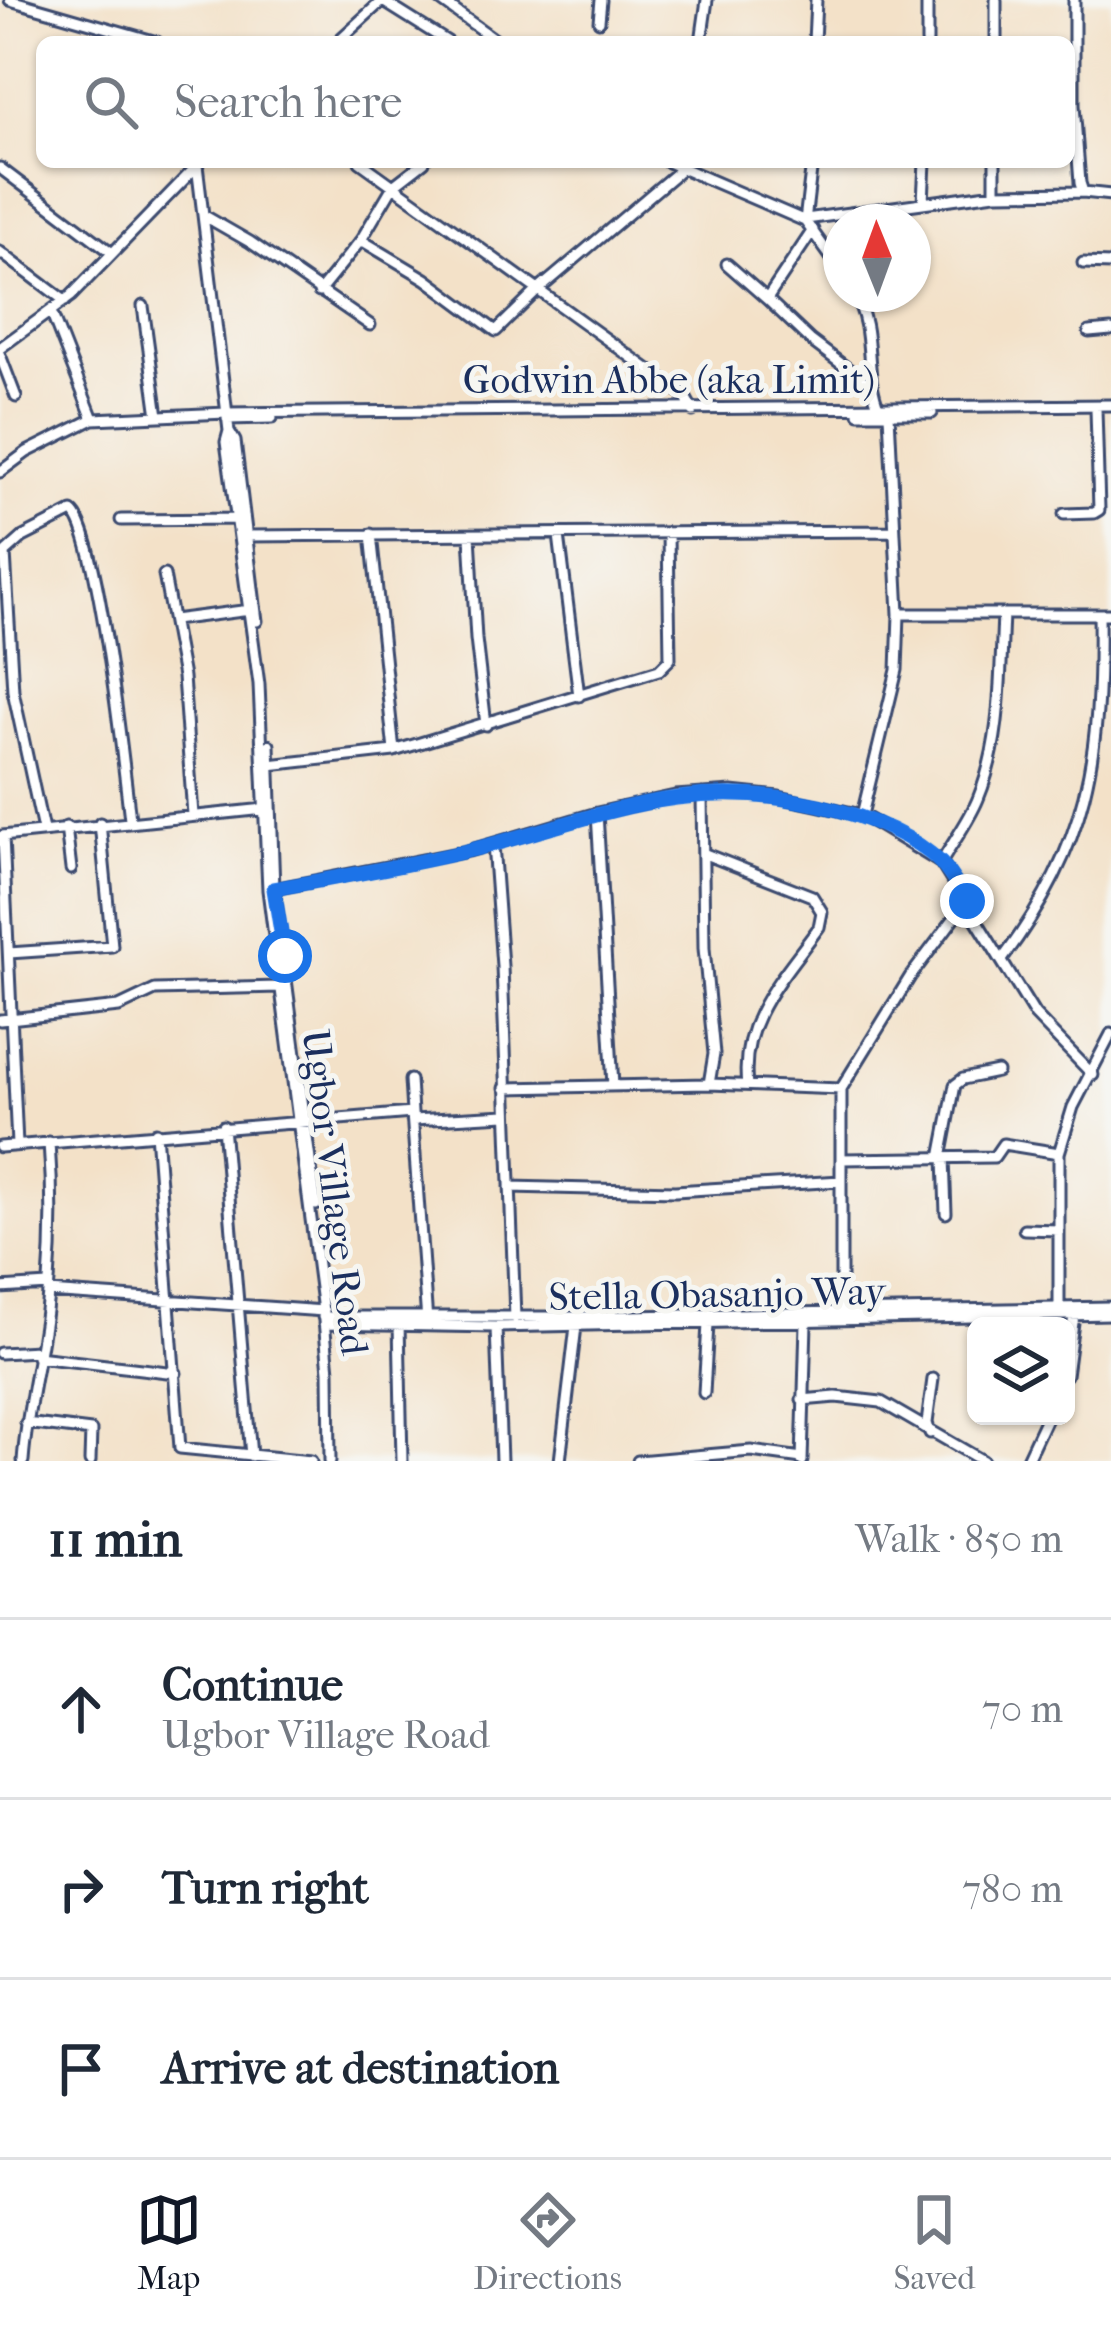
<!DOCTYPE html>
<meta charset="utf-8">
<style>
:root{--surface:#fff;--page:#f2f2f3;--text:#1f2937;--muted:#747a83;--line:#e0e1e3;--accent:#111827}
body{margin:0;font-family:"IM FELL French Canon",serif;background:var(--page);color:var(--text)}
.controls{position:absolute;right:36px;bottom:36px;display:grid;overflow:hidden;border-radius:18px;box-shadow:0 3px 9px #0004}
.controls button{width:108px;height:108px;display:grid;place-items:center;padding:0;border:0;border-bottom:3px solid var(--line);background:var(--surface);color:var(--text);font:60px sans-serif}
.compass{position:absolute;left:823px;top:204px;width:108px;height:108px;border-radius:50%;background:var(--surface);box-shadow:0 3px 9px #0004;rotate:359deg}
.stop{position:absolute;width:36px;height:36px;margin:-27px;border:9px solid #1a73e8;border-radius:50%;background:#fff}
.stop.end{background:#1a73e8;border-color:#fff;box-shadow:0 3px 12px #0008}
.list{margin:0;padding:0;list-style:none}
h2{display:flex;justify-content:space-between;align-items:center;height:156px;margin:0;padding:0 48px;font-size:51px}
h2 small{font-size:39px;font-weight:400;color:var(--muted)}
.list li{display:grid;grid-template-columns:78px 1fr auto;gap:36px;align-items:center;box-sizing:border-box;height:180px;padding:0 48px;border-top:3px solid var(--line)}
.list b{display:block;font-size:45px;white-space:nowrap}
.list p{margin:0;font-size:39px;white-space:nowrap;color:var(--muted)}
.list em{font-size:39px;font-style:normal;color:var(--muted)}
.icon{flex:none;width:66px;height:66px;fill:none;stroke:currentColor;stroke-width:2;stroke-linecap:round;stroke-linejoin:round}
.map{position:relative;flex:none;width:1111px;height:1461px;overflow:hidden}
.search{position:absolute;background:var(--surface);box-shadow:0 3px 9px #0004;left:36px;right:36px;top:36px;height:132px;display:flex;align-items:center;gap:30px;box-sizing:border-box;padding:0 42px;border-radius:18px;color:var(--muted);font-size:45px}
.sheet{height:696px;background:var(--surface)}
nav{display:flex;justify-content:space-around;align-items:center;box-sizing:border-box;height:168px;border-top:3px solid var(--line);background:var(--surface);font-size:33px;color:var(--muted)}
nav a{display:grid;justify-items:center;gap:6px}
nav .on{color:var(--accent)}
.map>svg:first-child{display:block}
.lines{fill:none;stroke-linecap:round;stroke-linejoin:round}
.minor-casing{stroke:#3b4a6e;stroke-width:15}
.minor{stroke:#fff;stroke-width:9}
.route{stroke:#1a73e8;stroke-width:15}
.labels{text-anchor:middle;stroke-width:10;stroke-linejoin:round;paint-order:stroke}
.street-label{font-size:39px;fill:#1b2f5e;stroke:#f6f6f2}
</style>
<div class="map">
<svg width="1111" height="1461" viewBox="0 0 1111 1461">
<rect width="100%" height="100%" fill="#f6f6f2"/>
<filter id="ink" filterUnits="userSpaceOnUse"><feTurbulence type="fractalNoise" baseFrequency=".00833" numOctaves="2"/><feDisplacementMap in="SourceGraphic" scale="24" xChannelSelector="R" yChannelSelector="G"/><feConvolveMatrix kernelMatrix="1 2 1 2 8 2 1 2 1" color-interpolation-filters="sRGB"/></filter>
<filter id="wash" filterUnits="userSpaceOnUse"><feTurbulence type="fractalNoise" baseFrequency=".004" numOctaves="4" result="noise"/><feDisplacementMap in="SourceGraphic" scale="48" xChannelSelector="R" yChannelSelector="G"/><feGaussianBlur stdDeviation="2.7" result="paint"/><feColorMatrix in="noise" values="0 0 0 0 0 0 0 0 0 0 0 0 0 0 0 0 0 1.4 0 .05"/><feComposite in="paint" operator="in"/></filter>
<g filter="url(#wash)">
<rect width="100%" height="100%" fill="#f3e1c8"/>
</g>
<g filter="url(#ink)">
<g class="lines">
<g class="minor-casing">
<path id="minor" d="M10 0 157 42
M381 0 448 42
M440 0 498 42
M1074 0V105L1080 183 1083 192 1111 195
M599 21 601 0
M337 42 383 0
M701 42 707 0
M814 42 816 0
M927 42V0
M996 42V0
M360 162 684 395 693 411
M668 162 805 221
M812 162 805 221 841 271
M197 165 229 431 226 442 259 684 268 890 323 1311 329 1371 330 1461
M0 168 111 252
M995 193V162
M923 201 925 162
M203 215 250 242 370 325
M806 219 995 193 1083 192
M813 230 767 299 810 340 868 384
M361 240 426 279 496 331 537 291 680 170 681 162
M0 252 65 301
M1083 263 1111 264
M727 264 767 299
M319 292 361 240 393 186 424 162
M854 294C876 331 863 371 879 409
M143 306 158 416
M51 312 93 419
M1089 332 1111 330
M0 348 71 296 198 165
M0 355 16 397
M859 413H932
M889 414 899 614H1111
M227 419 272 418
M229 431 235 441 257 621
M0 472 27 452 93 419 226 413 1111 405
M1064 514 1094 513 1099 510 1096 409
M121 520 238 519
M371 534 394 751
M470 535 476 639 486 725
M559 535 579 696
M246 536 894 531
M164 575 183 677 193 815
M173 620 250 610
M269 745 274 889 316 1205
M269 765 394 751 659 670 670 659 668 534
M702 794 704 948 714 1054 709 1084
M597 813 613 1086
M862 815 897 670 899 614
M66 827 71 869
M43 830 13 691 5 553 23 537 72 512C98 527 125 776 130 820
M2 836 265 809
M3 836 17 1145
M493 844 502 966 515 1318
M705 854 812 896 822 912 819 927C784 976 739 1020 747 1085
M941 863C953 842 969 821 978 799 1002 742 1000 675 1003 614
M268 890 468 851 597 813 675 796 732 792 779 797 862 815 941 863 1035 1015 1093 1075
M9 953 112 946 100 823
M1002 960C1089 843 1101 756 1099 614
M0 1020 119 1007 155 990 279 987
M410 1080 412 1113
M505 1088 709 1084 841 1089
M413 1120 506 1115
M223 1126 251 1456
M156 1132 180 1448 311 1461
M0 1147 412 1113 427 1322
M941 1158 955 1085 963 1079 997 1072
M944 1158 946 1213
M841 1159 994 1157 1003 1144 1059 1153
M510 1187 675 1191 841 1181
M1024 1229 1059 1230
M0 1288 48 1285
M48 1292 324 1311
M1059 1311V1153L1073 1107 1111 1034
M841 1314V1089L910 977 967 901
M323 1317H575L1111 1307
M399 1323 402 1461
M324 1324 496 1327 1111 1314
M496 1327 501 1461
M0 1353 38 1351
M37 1357 176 1373
M1066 1375 1074 1315
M704 1393 708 1324
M802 1400 836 1397 881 1402 983 1461
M26 1423 91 1431 90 1461
M930 1433 927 1423 933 1379
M23 1461C27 1404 43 1349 48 1293 53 1242 53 1193 49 1142
M560 1461 576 1326
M638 1461 751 1451 802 1458
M802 1461 806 1323
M1026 1461 1047 1416"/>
</g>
<use href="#minor" class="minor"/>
</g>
</g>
<g class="lines" filter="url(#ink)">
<path class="route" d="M285 956 274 889C340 877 406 866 471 850 602 817 680 775 819 805 860 815 910 832 941 863 951 874 959 889 967 901"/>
</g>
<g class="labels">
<g class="street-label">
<text x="669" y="393">Godwin Abbe (aka Limit)</text>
<text transform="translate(336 1192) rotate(83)" y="14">Ugbor Village Road</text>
<text transform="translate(717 1293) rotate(-1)" y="14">Stella Obasanjo Way</text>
</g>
</g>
</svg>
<div class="controls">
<button><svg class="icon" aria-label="layers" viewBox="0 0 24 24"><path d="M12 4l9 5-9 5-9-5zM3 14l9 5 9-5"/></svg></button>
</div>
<svg class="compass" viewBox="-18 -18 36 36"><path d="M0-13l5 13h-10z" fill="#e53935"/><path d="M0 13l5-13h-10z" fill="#747a83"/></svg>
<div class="stop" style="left:285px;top:956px"></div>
<div class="stop end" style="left:967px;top:901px"></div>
<div class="search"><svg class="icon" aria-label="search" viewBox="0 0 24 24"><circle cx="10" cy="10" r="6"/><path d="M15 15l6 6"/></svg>Search here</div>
</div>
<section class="sheet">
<h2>11 min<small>Walk · 850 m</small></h2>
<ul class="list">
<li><svg class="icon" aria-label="ahead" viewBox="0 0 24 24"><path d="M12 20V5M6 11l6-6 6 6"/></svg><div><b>Continue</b><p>Ugbor Village Road</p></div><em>70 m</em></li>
<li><svg class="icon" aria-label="right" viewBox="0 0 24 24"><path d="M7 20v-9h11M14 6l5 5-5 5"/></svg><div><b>Turn right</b></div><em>780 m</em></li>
<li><svg class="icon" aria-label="arrive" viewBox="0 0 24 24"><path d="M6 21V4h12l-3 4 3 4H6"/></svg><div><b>Arrive at destination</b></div></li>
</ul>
</section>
<nav>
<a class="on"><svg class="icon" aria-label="map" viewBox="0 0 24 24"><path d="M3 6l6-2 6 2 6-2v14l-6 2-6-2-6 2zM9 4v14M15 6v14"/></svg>Map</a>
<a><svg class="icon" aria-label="directions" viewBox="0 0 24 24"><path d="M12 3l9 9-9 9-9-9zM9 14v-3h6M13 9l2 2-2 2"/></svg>Directions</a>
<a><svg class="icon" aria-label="saved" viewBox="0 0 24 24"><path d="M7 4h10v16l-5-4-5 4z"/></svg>Saved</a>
</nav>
